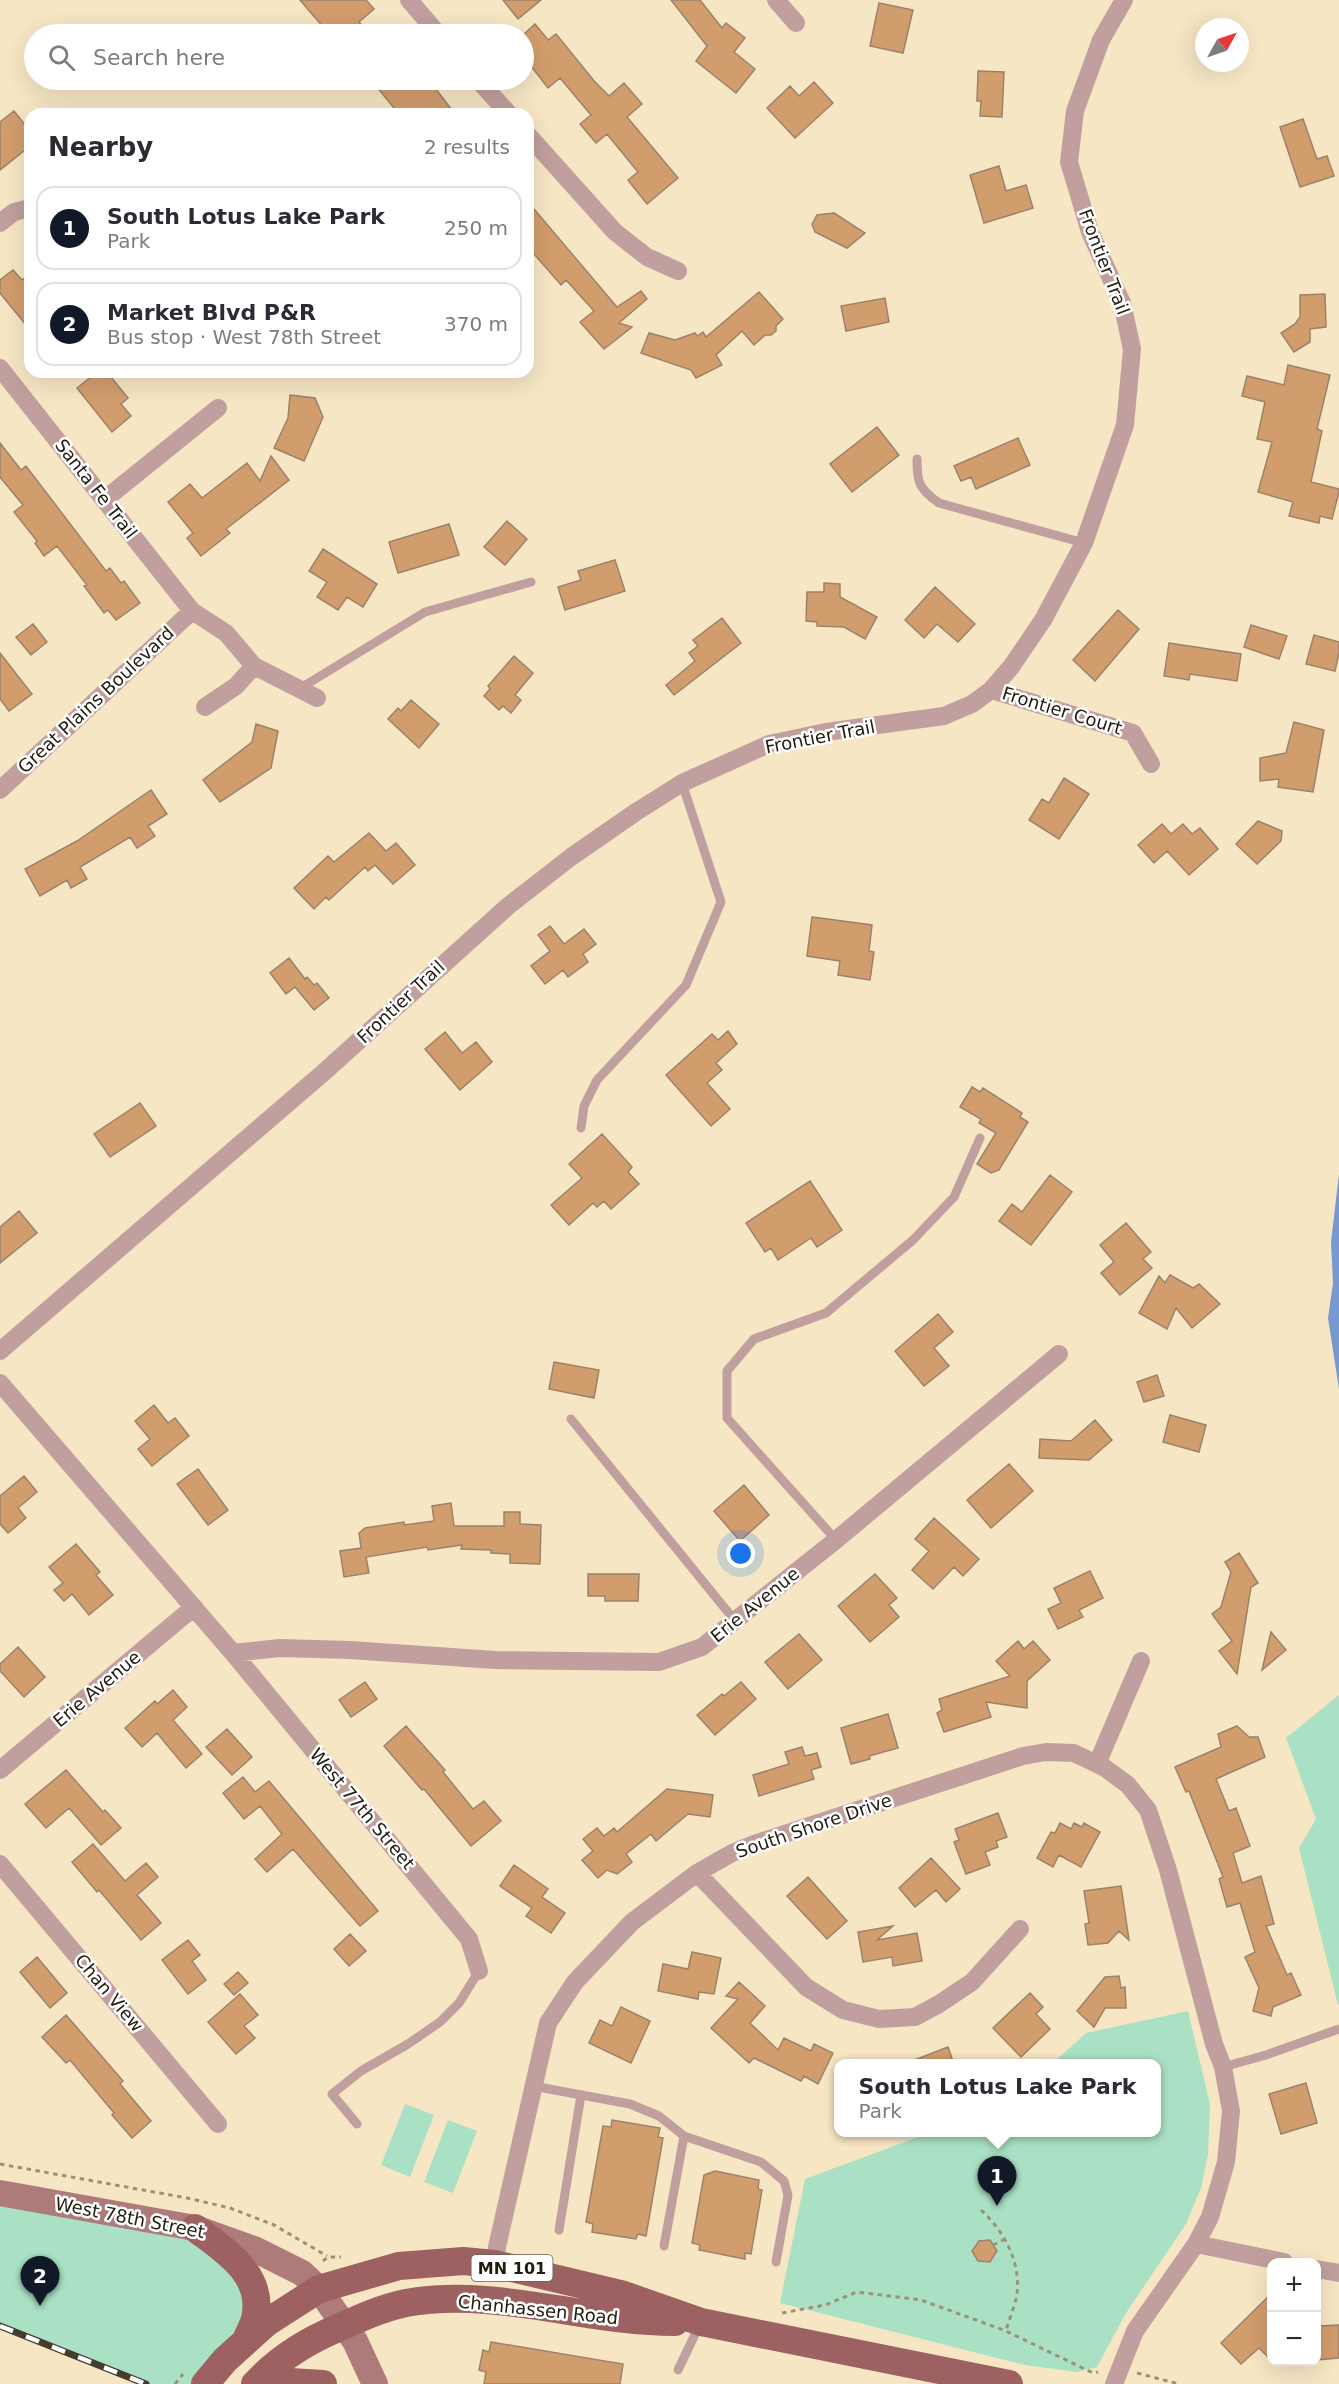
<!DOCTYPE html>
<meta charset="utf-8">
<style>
:root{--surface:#fff;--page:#f7f7f7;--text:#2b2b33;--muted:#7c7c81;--line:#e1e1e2;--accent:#111827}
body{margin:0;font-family:"DejaVu Sans",sans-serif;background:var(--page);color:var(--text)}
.controls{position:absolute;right:18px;bottom:18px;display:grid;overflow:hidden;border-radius:12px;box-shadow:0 6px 24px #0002}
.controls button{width:54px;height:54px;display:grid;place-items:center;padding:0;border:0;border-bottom:2px solid var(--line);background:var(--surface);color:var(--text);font:30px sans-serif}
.compass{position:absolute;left:1195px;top:18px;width:54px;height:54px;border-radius:50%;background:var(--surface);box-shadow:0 6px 24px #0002;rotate:50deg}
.you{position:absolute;left:741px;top:1554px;width:21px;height:21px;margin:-15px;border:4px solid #fff;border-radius:50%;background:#1a73e8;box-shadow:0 0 0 9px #1a73e833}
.badge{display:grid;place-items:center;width:39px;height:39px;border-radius:50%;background:var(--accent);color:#fff;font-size:20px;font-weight:700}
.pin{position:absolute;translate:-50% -50px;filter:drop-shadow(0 2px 3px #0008)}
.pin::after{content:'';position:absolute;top:32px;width:21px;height:18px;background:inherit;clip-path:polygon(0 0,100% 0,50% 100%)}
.popup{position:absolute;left:834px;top:2059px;width:327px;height:78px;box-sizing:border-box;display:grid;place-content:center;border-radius:12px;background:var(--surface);filter:drop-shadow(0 2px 4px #0005);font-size:20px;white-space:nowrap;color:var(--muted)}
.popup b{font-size:22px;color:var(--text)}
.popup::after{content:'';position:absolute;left:50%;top:100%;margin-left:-12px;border:12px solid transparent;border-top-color:var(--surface)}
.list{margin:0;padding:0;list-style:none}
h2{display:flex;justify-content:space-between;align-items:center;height:78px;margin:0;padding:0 24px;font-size:26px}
h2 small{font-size:20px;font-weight:400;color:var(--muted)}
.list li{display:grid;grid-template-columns:39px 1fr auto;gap:18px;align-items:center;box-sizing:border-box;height:84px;margin:0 12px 12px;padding:0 12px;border:2px solid var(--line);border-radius:18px}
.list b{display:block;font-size:22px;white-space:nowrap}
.list p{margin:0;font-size:20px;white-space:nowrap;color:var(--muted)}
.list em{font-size:20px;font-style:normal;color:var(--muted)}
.icon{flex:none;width:33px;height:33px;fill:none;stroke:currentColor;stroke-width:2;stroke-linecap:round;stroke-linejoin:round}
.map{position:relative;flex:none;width:1339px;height:2384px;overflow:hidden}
.search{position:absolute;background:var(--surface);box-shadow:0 6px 24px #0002;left:24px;top:24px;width:510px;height:66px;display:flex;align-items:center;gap:15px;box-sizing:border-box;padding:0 21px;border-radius:33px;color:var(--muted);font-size:22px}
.panel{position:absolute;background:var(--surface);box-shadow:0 6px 24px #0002;left:24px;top:108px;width:510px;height:270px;border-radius:18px}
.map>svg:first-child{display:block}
.green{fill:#aae1c4}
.water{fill:#7898d0}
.building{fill:#d29d6d;stroke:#9d826b;stroke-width:1.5}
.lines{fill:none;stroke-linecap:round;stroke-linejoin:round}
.path{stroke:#9c9077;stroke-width:3;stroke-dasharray:4.5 4.5;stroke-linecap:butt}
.lane{stroke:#c19f9e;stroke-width:9}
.street{stroke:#c19f9e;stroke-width:18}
.secondary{stroke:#ac7b7a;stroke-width:26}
.primary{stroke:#9c6160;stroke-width:28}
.rail-casing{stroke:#443c2c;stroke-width:7}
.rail{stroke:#fff;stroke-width:4.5;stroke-dasharray:14;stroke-linecap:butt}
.labels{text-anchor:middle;stroke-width:5;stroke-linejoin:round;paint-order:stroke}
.shield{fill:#fff;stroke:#646057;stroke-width:1.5}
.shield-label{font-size:16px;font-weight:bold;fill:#221c0f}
.street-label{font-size:18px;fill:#221c0f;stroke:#fff}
</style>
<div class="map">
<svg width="1339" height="2384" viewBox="0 0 1339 2384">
<rect width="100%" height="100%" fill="#f6e6c4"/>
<path class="green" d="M1339 1695V2004L1338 2005 1299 1848 1316 1819 1286 1738Z
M1188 2011 1210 2104 1208 2155 1201 2188 1186 2224 1126 2313 1097 2367 1077 2372 1025 2365 780 2303 805 2179 929 2133 1156 2132V2064L1053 2063 1086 2033Z
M405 2104 434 2115 410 2177 381 2165Z
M448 2120 477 2131 453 2193 424 2182Z
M0 2193 195 2228 255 2293 208 2384H146L0 2323Z"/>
<path class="water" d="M1339 1174V1389L1328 1318 1333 1283 1331 1242Z"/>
<path class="building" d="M300 0H366L374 9 359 22 369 34H329Z
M503 0H541L518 19Z
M671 0H700L722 28 726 23 745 38 734 52 755 69 736 93 696 61 707 46Z
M879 3 913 10 903 53 870 46Z
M535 24 548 40 556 34 595 82 609 96 624 83 642 104 627 117 678 178 647 204 628 180 638 172 607 134 596 143 580 124 591 115 560 78 548 88 524 57V34Z
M978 71 1004 72 1002 117 980 116 981 101H977Z
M371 80H429L455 114H399Z
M814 82 833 103 795 138 767 108 790 86 799 96Z
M14 111 30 131V146L0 170V122Z
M1303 119 1317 159 1327 156 1334 176 1300 187 1280 127Z
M999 166 1006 191 1026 185 1033 208 984 223 970 175Z
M528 202 617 307 641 291 647 299 619 323 632 327 604 349 580 322 594 311 566 280 561 285 528 247Z
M834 213 865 233 847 248 815 232 812 224 817 215Z
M13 270 22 280 30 274V330L0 293V280Z
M759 292 783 319 776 326V331L771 335H765L754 345 742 331 716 355 722 365 696 378 691 370 641 353 649 333 675 340 695 333 697 336 703 332 706 337Z
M1325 294 1326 327 1310 329V342L1294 352 1281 333 1295 324 1300 317V295Z
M885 298 889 322 846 331 841 306Z
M1288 365 1330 375 1317 429 1322 431 1311 482 1339 489V492L1332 519 1320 516 1319 523 1289 516 1293 502 1258 492 1272 442 1257 439 1265 402 1242 396 1247 376 1284 385Z
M97 372H107L128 398 121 404 131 416 112 432 77 388Z
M290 395 315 398 323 417 304 461 274 448 288 418Z
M877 427 899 455 852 492 830 464Z
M1018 438 1030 465 976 489 971 477 961 481 954 466Z
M0 443 21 470 26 466 106 571 110 568 121 583 124 581 140 603 116 620 108 610 104 613 84 586 87 585 57 546 44 556 35 543 37 541 14 512 23 505 0 477Z
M271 456 289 480 226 529 230 533 201 556 187 538 193 533 168 502 190 484 202 498 247 463 260 481Z
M507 521 527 539 505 565 484 547Z
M449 524 459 555 398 573 389 542Z
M323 549 377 584 363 607 347 597 338 610 317 597 327 582 309 571Z
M615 560 625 591 565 610 558 587 581 580 578 571Z
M824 583 840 584V597L877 617 865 639 844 627 817 626V622L806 621 807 592H824Z
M935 587 975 624 958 642 937 624 924 638 905 620Z
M1118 610 1139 629 1095 681 1073 660Z
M722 618 741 643 674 695 666 685 695 661 689 653 698 646 693 640Z
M33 624 47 642 31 655 16 637Z
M1251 625 1287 636 1279 659 1244 647Z
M1314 635 1339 642V653L1335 671 1306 664Z
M1169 643 1241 654 1237 681 1190 674 1189 680 1164 676Z
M0 653 32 694 9 711 0 699Z
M514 656 533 673 515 695 521 700 511 713 503 706 499 710 484 696 490 689 488 686Z
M411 700 439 724 419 748 388 719 398 708 401 711Z
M1294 722 1324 730 1313 792 1278 787 1279 779 1260 781V758L1286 753Z
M256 724 278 731 271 768 220 802 203 780 252 742Z
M1064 778 1089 794 1059 839 1029 820 1042 799 1049 803Z
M151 790 167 814 148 826 155 836 137 848 130 837 80 867 87 879 71 888 67 880 40 896 25 869 77 841Z
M1258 821 1282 831 1281 841 1257 864 1236 844Z
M1162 824 1171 834 1183 824 1192 834 1200 828 1218 849 1189 875 1167 851 1154 863 1138 845Z
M369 833 386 851 396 843 415 865 393 884 375 865 368 871 365 867 329 900 326 897 314 909 294 888 328 856 334 862Z
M812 917 872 925 869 951 874 952 870 980 838 975 840 961 807 956Z
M550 926 564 944 584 929 596 944 583 954 588 962 568 977 563 970 545 984 531 966 550 951 538 935Z
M289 958 305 979 307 977 314 985 317 983 329 998 314 1010 295 987 286 994 270 973Z
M728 1031 737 1044 716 1063 722 1070 707 1083 730 1109 711 1126 666 1075 712 1034 718 1040Z
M445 1032 462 1053 476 1042 492 1062 460 1090 425 1049Z
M972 1087 980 1092 983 1088 1022 1113 1020 1117 1028 1122 999 1170 991 1173 977 1164 996 1133 979 1123 981 1119 960 1107Z
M140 1103 156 1126 110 1157 94 1134Z
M602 1134 632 1167 628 1172 639 1184 611 1209 604 1201 597 1207 593 1203 569 1225 551 1205 582 1178 569 1164Z
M1050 1175 1072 1192 1031 1245 999 1221 1012 1204 1022 1212Z
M810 1181 842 1230 817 1247 811 1238 778 1260 771 1248 765 1252 746 1223Z
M19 1211 37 1233 0 1263V1227Z
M1126 1223 1151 1252 1143 1259 1152 1268 1120 1295 1101 1273 1114 1262 1100 1245Z
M1170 1275 1193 1288 1199 1284 1220 1304 1192 1328 1176 1308 1167 1329 1139 1313 1159 1276 1165 1283Z
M938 1314 953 1332 934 1348 949 1366 924 1386 895 1351Z
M554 1362 599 1370 594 1398 549 1389Z
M1157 1375 1164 1396 1144 1402 1137 1382Z
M154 1405 168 1423 175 1418 189 1436 152 1466 138 1449 150 1439 135 1421Z
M1170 1415 1206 1425 1199 1452 1163 1442Z
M1095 1420 1112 1440 1089 1460 1039 1458 1040 1439 1071 1441Z
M1009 1464 1033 1491 991 1528 967 1500Z
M198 1469 228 1510 208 1525 177 1484Z
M24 1476 37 1492 18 1508 26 1518 8 1533 0 1524V1496Z
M744 1485 769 1515 740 1541 714 1511Z
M451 1503 454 1526H504V1512H520V1524L541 1525 540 1564 510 1563V1554L491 1553V1550L461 1549 462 1545 428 1550 427 1547 366 1557 369 1573 344 1577 340 1551 361 1548 359 1533 365 1528 404 1522V1525L434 1521 432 1506Z
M934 1518 979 1559 963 1576 954 1567 933 1589 912 1570 929 1551 915 1539Z
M76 1544 100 1572 96 1575 113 1595 89 1615 72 1594 64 1601 54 1590 63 1583 49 1567Z
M1239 1553 1258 1583 1251 1587 1237 1674 1219 1651 1232 1641 1212 1614 1221 1607 1231 1572 1225 1562Z
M1090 1571 1103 1598 1079 1610 1083 1617 1058 1629 1048 1609 1061 1603 1054 1588Z
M588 1574H639L638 1601H605V1596H588Z
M875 1574 897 1598 889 1605 899 1617 870 1642 838 1606Z
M1271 1632 1286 1650 1262 1670Z
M799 1634 822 1660 788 1689 765 1662Z
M1018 1641 1024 1649 1033 1641 1050 1660 1027 1681V1708L986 1702 991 1717 944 1732 937 1713 942 1710 939 1699 1010 1676 996 1661Z
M18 1647 45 1677 24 1697 0 1671V1664Z
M365 1682 377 1699 351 1717 339 1700Z
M741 1682 756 1699 715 1735 697 1715 722 1694 724 1696Z
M173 1690 187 1707 173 1720 202 1754 186 1768 157 1733 142 1747 125 1728 155 1701 157 1704Z
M888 1714 898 1748 869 1756 870 1759 851 1764 841 1728Z
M406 1726 445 1770 443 1772 473 1809 484 1801 501 1821 471 1846 424 1789 422 1790 384 1746Z
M1237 1726 1249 1737H1258L1265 1757 1216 1779 1229 1811 1236 1808 1250 1846 1233 1853 1242 1883 1261 1876 1274 1924 1266 1926 1287 1975 1291 1973 1301 1995 1273 2007 1271 2016 1253 2011 1259 1988 1245 1957 1255 1952 1240 1903 1227 1907 1219 1879 1223 1877 1189 1791 1186 1792 1175 1767 1221 1747 1218 1734Z
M227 1729 252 1757 232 1775 206 1747Z
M802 1747 805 1756 817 1753 821 1767 811 1770 814 1779 759 1796 753 1775 789 1764 785 1752Z
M66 1770 103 1812 105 1810 121 1828 101 1845 69 1808 46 1828 25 1804Z
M243 1777 255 1792 269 1781 378 1911 360 1926 293 1849 267 1872 255 1859 282 1834 260 1806 244 1819 223 1793Z
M667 1789 713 1795 710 1817 688 1814 656 1841 651 1834 626 1854 632 1862 617 1874 607 1870 598 1878 582 1860 593 1851 583 1839 597 1828 604 1836 614 1828 617 1832Z
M998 1813 1007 1837 996 1841 998 1847 985 1852 990 1865 966 1874 954 1842 959 1840 955 1829Z
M1060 1823 1071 1829 1074 1823 1082 1827 1084 1823 1100 1832 1081 1867 1059 1855 1053 1867 1037 1858 1051 1832 1055 1833Z
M93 1844 125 1881 146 1863 158 1877 137 1895 161 1923 141 1940 99 1890 97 1892 72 1862Z
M931 1858 960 1889 946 1902 936 1890 915 1907 899 1888Z
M514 1865 548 1889 542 1897 565 1913 551 1933 526 1916 532 1908 500 1886Z
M808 1877 847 1921 827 1939 787 1896Z
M1121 1886 1129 1940 1119 1931 1108 1943 1088 1945 1085 1924 1089 1923 1084 1891Z
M893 1926 877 1940 917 1933 922 1961 893 1966 892 1957 863 1962 858 1932Z
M350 1934 366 1951 349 1966 334 1949Z
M188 1940 200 1955 192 1961 206 1980 188 1994 162 1960Z
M692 1952 721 1958 714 1994 699 1992 698 1999 658 1991 663 1964 688 1969Z
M37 1957 67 1993 50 2008 20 1972Z
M238 1972 248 1983 234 1995 224 1984Z
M1119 1976 1121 1988 1125 1987 1126 2008H1105L1094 2027 1077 2011 1105 1977Z
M739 1982 765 2006 750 2023 778 2050 784 2038 811 2051 814 2044 833 2053 818 2084 804 2076 801 2081 754 2058 749 2063 711 2028 738 1999 726 1996Z
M1030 1993 1043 2007 1036 2014 1050 2029 1021 2057 993 2028Z
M240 1994 258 2015 244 2026 255 2038 236 2054 208 2022Z
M621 2007 650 2021 631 2063 589 2043 600 2020 612 2026Z
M66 2015 123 2081 120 2084 151 2121 132 2138 112 2115 114 2113 70 2060 66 2063 42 2037Z
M948 2047 954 2064H909V2062Z
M1306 2083 1317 2123 1281 2134 1269 2094Z
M612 2120 660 2128 658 2137 663 2138 646 2236 638 2234 636 2239 592 2232 593 2224 586 2222 603 2126 611 2127Z
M715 2171 759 2180 758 2189 762 2190 751 2254 745 2253V2259L699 2250 700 2245 692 2243 704 2175Z
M990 2240 997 2251 990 2262 978 2261 972 2251 979 2241Z
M1272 2293V2361L1259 2348 1241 2364 1221 2343Z
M1339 2325V2358L1317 2360V2338H1320L1319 2326Z
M491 2342 623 2364 620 2384H484L486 2372 479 2370 483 2350 489 2352Z"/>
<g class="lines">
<path class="path" d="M0 2164 187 2198 230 2208 274 2225 327 2256
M981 2210C1004 2231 1021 2262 1017 2294 1015 2306 1009 2319 1006 2331
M993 2245 1005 2239
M323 2261 328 2257H341
M782 2313 825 2305 857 2292 921 2300 1006 2331 1093 2373 1098 2372
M1137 2373 1179 2384
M175 2384 183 2374"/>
<path class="lane" d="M917 459C917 483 919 489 939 503L1084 543
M299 689 425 612 531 582
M581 1128 584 1106 597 1080 686 985 721 902 682 783
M571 1419 736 1622
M836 1540 727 1418V1371L754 1339 826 1313 913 1240 954 1197 980 1138
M1223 2067 1266 2055 1339 2029
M533 2086 630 2104 659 2116 684 2136 761 2162 784 2181 788 2195 776 2262
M357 2124 332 2094 361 2071 408 2044 440 2022 459 2003 479 1971
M559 2230 581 2095
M664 2246 684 2136
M678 2370 700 2324"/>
<path class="street" d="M409 0 438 34
M776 0 796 23
M478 80 509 114
M528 135 615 232 647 257 678 271
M0 223 14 212 30 208
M0 368 192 611 226 633 254 666 317 698
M104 500 218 408
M991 690 1133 733 1151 764
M205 707 236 686 254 666
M0 790 192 611
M0 1351 323 1073 507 907 571 857 636 812 682 783 769 744 826 732 944 716 972 704 991 690 1011 667 1043 620 1084 543 1125 425 1132 349 1122 303 1090 232 1069 162 1075 111 1101 40 1124 0
M0 1383 233 1653 469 1939 479 1971
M233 1653 280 1648 350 1650 495 1660 659 1662 702 1647 836 1540 1059 1354
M1097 1764 1141 1661
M0 1770 194 1607
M0 1864 218 2124
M697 1873 806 1987 843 2010 879 2019 915 2017 939 2004 972 1982 1020 1929
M1196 2244 1284 2262
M495 2264 497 2247 548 2023 575 1982 632 1922 697 1873 732 1853 754 1844 1023 1756 1046 1752 1074 1753 1105 1768 1128 1785 1148 1810 1168 1870 1214 2044 1223 2067 1231 2111 1226 2162 1210 2217 1196 2244 1135 2331 1114 2384
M1316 2269 1339 2273"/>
<path class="secondary" d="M0 2193 195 2228 254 2249 302 2273 319 2289 355 2341 375 2384"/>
<path class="primary" d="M195 2228C224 2250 265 2274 255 2319 253 2326 249 2333 246 2340
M205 2384 225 2360 266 2323 319 2289 399 2266 463 2261 495 2264 621 2294 701 2322 1009 2384
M255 2384C278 2359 307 2341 338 2328 360 2318 382 2308 406 2303 495 2287 585 2322 675 2322
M284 2384 290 2382 323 2384"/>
<g class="rail-casing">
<path id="rail" d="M0 2326 146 2384"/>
</g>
<use href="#rail" class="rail"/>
</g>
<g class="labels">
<rect class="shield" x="471.5" y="2255" width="81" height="26" rx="4.5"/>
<g class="shield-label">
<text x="512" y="2274">MN 101</text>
</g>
<g class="street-label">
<text transform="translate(1104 262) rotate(69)" y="6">Frontier Trail</text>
<text transform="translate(96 489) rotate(52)" y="6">Santa Fe Trail</text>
<text transform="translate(96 700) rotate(-43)" y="6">Great Plains Boulevard</text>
<text transform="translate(1062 711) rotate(17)" y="6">Frontier Court</text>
<text transform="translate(820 737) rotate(-11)" y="6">Frontier Trail</text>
<text transform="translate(401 1002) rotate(-43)" y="6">Frontier Trail</text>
<text transform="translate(755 1605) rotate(-39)" y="6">Erie Avenue</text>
<text transform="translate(97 1689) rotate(-40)" y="6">Erie Avenue</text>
<text transform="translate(362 1809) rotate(50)" y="6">West 77th Street</text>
<text transform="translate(814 1826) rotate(-19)" y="6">South Shore Drive</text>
<text transform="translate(109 1993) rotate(50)" y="6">Chan View</text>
<text transform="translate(130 2218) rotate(11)" y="6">West 78th Street</text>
<text transform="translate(538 2310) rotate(6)" y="6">Chanhassen Road</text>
</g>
</g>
</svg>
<div class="controls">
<button>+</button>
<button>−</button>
</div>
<svg class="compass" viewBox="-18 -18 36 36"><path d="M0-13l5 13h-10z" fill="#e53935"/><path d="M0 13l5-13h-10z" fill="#7c7c81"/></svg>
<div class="you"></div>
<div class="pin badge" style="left:997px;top:2206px">1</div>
<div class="popup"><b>South Lotus Lake Park</b>Park</div>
<div class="pin badge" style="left:40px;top:2306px">2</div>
<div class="search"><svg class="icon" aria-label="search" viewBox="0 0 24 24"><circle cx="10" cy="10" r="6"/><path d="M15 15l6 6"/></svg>Search here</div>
<section class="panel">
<h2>Nearby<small>2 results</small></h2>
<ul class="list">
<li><span class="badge">1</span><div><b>South Lotus Lake Park</b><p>Park</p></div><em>250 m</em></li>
<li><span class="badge">2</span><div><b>Market Blvd P&amp;R</b><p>Bus stop · West 78th Street</p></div><em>370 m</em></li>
</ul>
</section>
</div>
